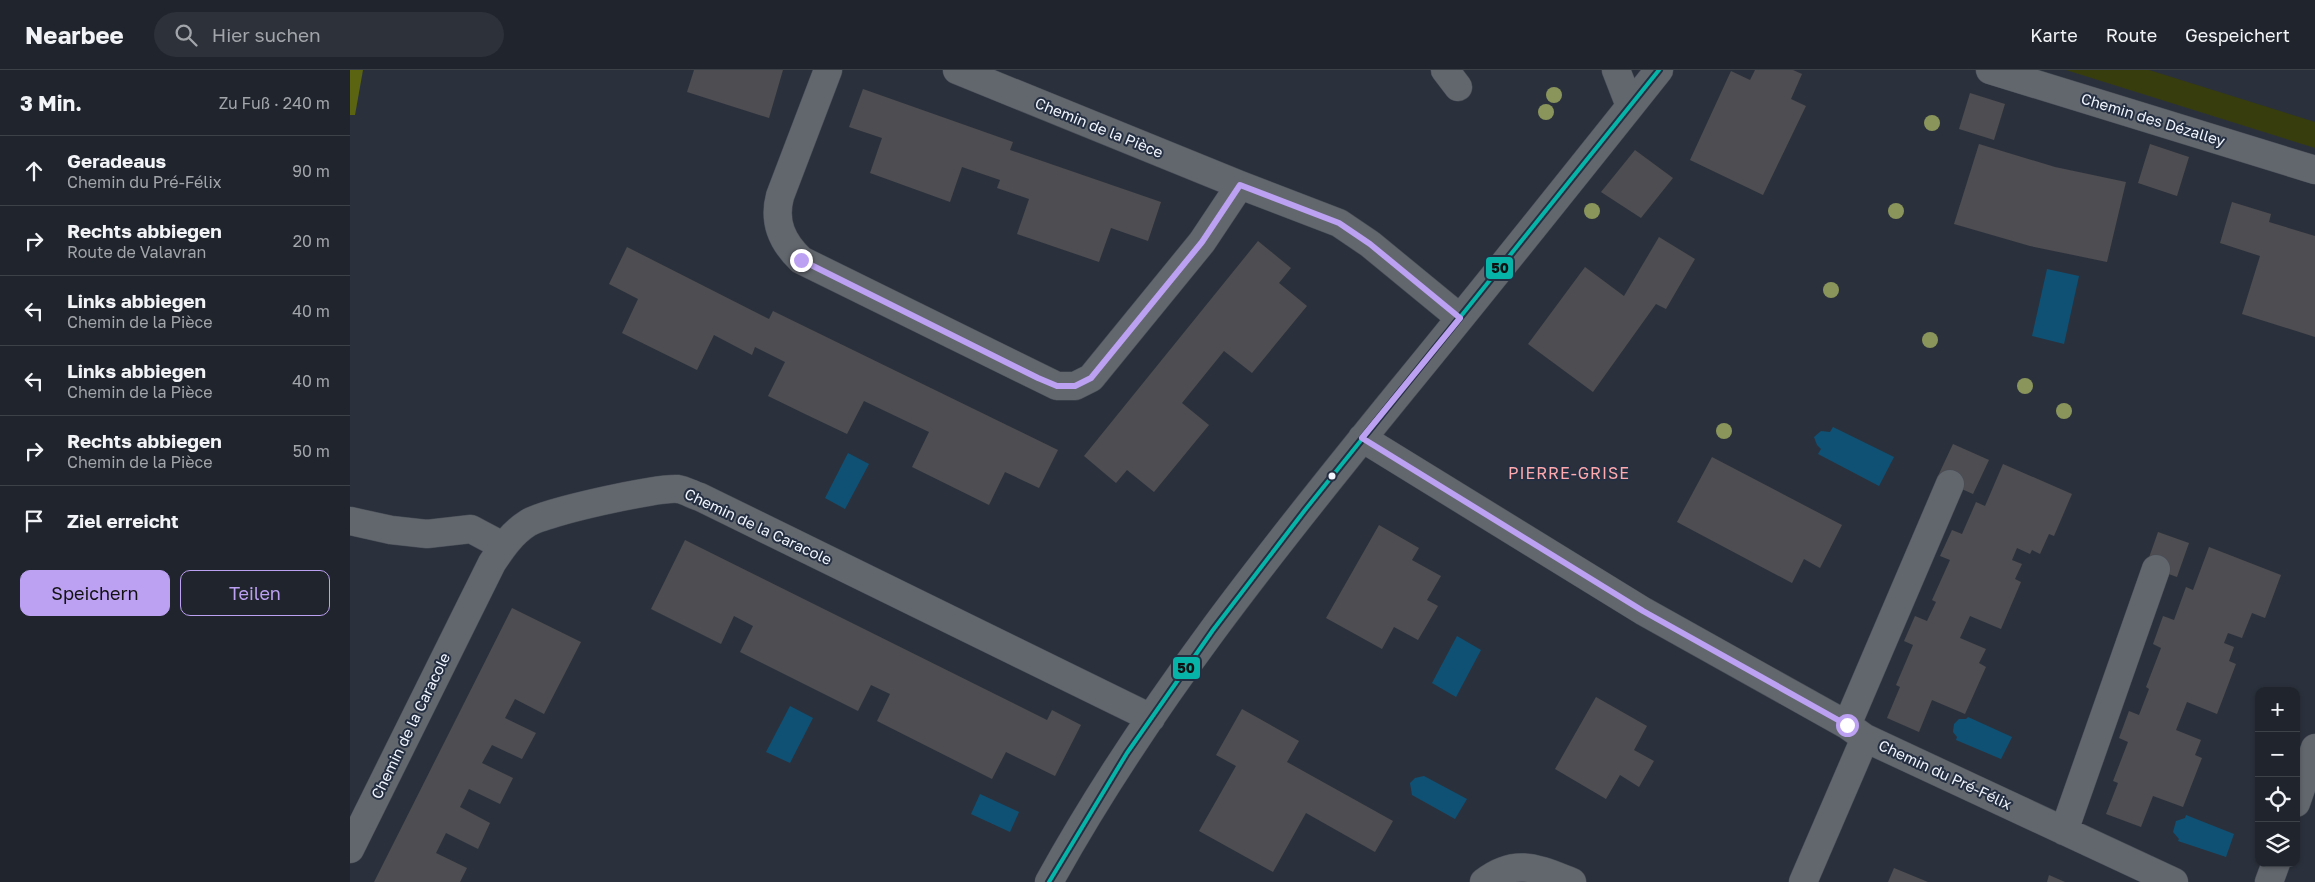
<!DOCTYPE html>
<html lang="de">
<meta charset="utf-8">
<style>
:root{--surface:#20252d;--page:#2d3139;--text:#f1f3f6;--muted:#a2a5aa;--line:#3d4249;--accent:#bca0f2}
body{margin:0;font-family:"Golos Text",sans-serif;background:var(--page);color:var(--text)}
.controls{position:absolute;right:15px;bottom:15px;display:grid;overflow:hidden;border-radius:10px;box-shadow:0 1px 4px #0004}
.controls button{width:45px;height:45px;display:grid;place-items:center;padding:0;border:0;border-bottom:1px solid var(--line);background:var(--surface);color:var(--text);font:25px sans-serif}
.stop{position:absolute;width:15px;height:15px;margin:-11px;border:4px solid #bca0f2;border-radius:50%;background:#fff}
.stop.end{background:#bca0f2;border-color:#fff;box-shadow:0 1px 5px #0008}
.list{margin:0;padding:0;list-style:none}
h2{display:flex;justify-content:space-between;align-items:center;height:65px;margin:0;padding:0 20px;font-size:21px}
h2 small{font-size:16px;font-weight:400;color:var(--muted)}
.list li{display:grid;grid-template-columns:32px 1fr auto;gap:15px;align-items:center;box-sizing:border-box;height:70px;padding:0 20px;border-top:1px solid var(--line)}
.list b{display:block;font-size:19px;white-space:nowrap}
.list p{margin:0;font-size:16px;white-space:nowrap;color:var(--muted)}
.list em{font-size:16px;font-style:normal;color:var(--muted)}
.actions{display:flex;gap:10px;padding:15px 20px}
.actions a{flex:1;padding:11px 0;border:1px solid var(--accent);border-radius:10px;text-align:center;font-size:18px;color:var(--accent)}
.actions .main{background:var(--accent);color:#111}
.icon{flex:none;width:28px;height:28px;fill:none;stroke:currentColor;stroke-width:2;stroke-linecap:round;stroke-linejoin:round}
.map{position:relative;flex:none;width:1965px;height:812px;overflow:hidden}
header{display:flex;align-items:center;gap:30px;box-sizing:border-box;height:70px;padding:0 25px;background:var(--surface);border-bottom:1px solid var(--line)}
header strong{font-size:24px}
nav{display:flex;gap:28px;margin-inline-start:auto;font-size:18px}
.search{width:350px;height:45px;background:var(--page);display:flex;align-items:center;gap:12px;box-sizing:border-box;padding:0 18px;border-radius:28px;color:var(--muted);font-size:19px}
main{display:flex}
aside{flex:1;background:var(--surface)}
.map>svg:first-child{display:block}
.green{fill:#373d0c}
.forest{fill:#5b6411}
.water{fill:#0f5174}
.building{fill:#4e4d51}
.lines{fill:none;stroke-linecap:round;stroke-linejoin:round}
.minor-casing{stroke:#494e57;stroke-width:29}
.minor{stroke:#62676e;stroke-width:28}
.bus-1-casing{stroke:#252f42;stroke-width:8}
.bus-1{stroke:#06b4a8;stroke-width:4}
.tree{fill:#8a955b}
.route{stroke:#bca0f2;stroke-width:6}
.bus-dot{fill:#f1f5fd;stroke:#252f42;stroke-width:2}
.labels{text-anchor:middle;stroke-width:4;stroke-linejoin:round;paint-order:stroke}
.street-label{font-size:15px;fill:#f1f5fd;stroke:#252f42}
.neighbourhood-label{font-size:16px;letter-spacing:1px;fill:#ffaaae;stroke:#252f42}
.line-badge{stroke:#252f42;stroke-width:2}
.pale-badge-label{font-size:14px;text-anchor:middle;font-weight:bold;fill:#111}
</style>
<header>
<strong>Nearbee</strong>
<div class="search"><svg class="icon" aria-label="search" viewBox="0 0 24 24"><circle cx="10" cy="10" r="6"/><path d="M15 15l6 6"/></svg>Hier suchen</div>
<nav><a>Karte</a><a>Route</a><a>Gespeichert</a></nav>
</header>
<main>
<aside>
<h2>3 Min.<small>Zu Fuß · 240 m</small></h2>
<ul class="list">
<li><svg class="icon" aria-label="ahead" viewBox="0 0 24 24"><path d="M12 20V5M6 11l6-6 6 6"/></svg><div><b>Geradeaus</b><p>Chemin du Pré-Félix</p></div><em>90 m</em></li>
<li><svg class="icon" aria-label="right" viewBox="0 0 24 24"><path d="M7 20v-9h11M14 6l5 5-5 5"/></svg><div><b>Rechts abbiegen</b><p>Route de Valavran</p></div><em>20 m</em></li>
<li><svg class="icon" aria-label="left" viewBox="0 0 24 24"><path d="M17 20v-9H6M10 6l-5 5 5 5"/></svg><div><b>Links abbiegen</b><p>Chemin de la Pièce</p></div><em>40 m</em></li>
<li><svg class="icon" aria-label="left" viewBox="0 0 24 24"><path d="M17 20v-9H6M10 6l-5 5 5 5"/></svg><div><b>Links abbiegen</b><p>Chemin de la Pièce</p></div><em>40 m</em></li>
<li><svg class="icon" aria-label="right" viewBox="0 0 24 24"><path d="M7 20v-9h11M14 6l5 5-5 5"/></svg><div><b>Rechts abbiegen</b><p>Chemin de la Pièce</p></div><em>50 m</em></li>
<li><svg class="icon" aria-label="arrive" viewBox="0 0 24 24"><path d="M6 21V4h12l-3 4 3 4H6"/></svg><div><b>Ziel erreicht</b></div></li>
</ul>
<div class="actions"><a class="main">Speichern</a><a>Teilen</a></div>
</aside>
<div class="map">
<svg width="1965" height="812" viewBox="0 0 1965 812">
<rect width="100%" height="100%" fill="#2b313c"/>
<path class="green" d="M1716 0H1799L1965 52V78Z"/>
<path class="forest" d="M0 0H13L5 45H0Z"/>
<path class="water" d="M1697 199 1729 206 1714 274 1682 266Z
M1483 357 1544 387 1529 416 1468 384 1471 379 1467 375 1464 367 1471 361 1480 362Z
M498 383 519 394 495 439 475 428Z
M1107 566 1131 580 1106 627 1082 613Z
M440 636 463 648 440 693 416 682Z
M1618 647 1662 667 1651 689 1606 670 1607 667 1603 662 1604 654 1609 649H1616Z
M1074 706 1117 729 1105 749 1062 725 1060 713 1065 708Z
M630 724 669 742 660 762 621 744Z
M1836 745 1884 764 1876 787 1828 771 1829 769 1823 762 1826 751 1835 748Z"/>
<path class="building" d="M344 0H433L419 48 337 22Z
M1405 0H1443L1452 4 1441 29 1456 36 1413 125 1340 90 1381 1 1400 10Z
M513 19 663 72 660 80 811 132 798 171 761 158 749 192 667 164 679 129 647 118 650 110 612 97 600 132 520 103 532 68 499 57Z
M1620 23 1655 34 1644 70 1609 59Z
M1629 74 1705 97 1776 112 1757 192 1680 176 1604 154Z
M1800 74 1839 87 1827 126 1788 113Z
M1285 80 1323 108 1291 148 1251 122Z
M1882 132 1921 144 1919 152 1965 166V267L1892 244 1910 186 1870 173Z
M1309 167 1345 189 1316 239 1306 234 1243 322 1178 274 1235 197 1274 226Z
M908 171 941 198 929 213 957 236 902 303 874 281 832 333 859 355 804 422 777 400 766 413 734 386Z
M277 177 419 249 423 241 708 380 689 418 655 402 639 435 562 397 579 362 514 331 497 364 455 344 418 326 435 292 405 277 402 285 364 265 347 300 272 263 288 229 259 214Z
M1603 374 1639 390 1623 424 1587 408Z
M1362 387 1492 455 1470 498 1454 489 1442 513 1327 452Z
M1653 394 1722 424 1704 466 1699 464 1690 484 1682 480 1680 484 1667 478 1662 490 1672 494 1665 509 1671 512 1651 559 1620 546 1610 568 1636 579 1629 593 1636 597 1615 644 1582 630 1569 662 1537 648 1550 617 1546 615 1563 575 1554 571 1565 546 1577 551 1586 532 1582 530 1600 490 1590 486 1602 460 1612 464 1626 432 1635 436Z
M1029 455 1069 478 1062 490 1091 506 1077 530 1088 536 1068 570 1044 557 1032 579 976 548Z
M1808 462 1839 473 1827 507 1796 496Z
M335 470 697 650 702 640 731 655 705 706 656 682 642 709 527 651 540 624 521 615 508 641 390 582 403 556 384 546 371 574 301 539Z
M1859 477 1931 505 1915 548 1902 543 1892 568 1878 563 1874 573 1884 577 1879 591 1886 594 1867 644 1837 632 1826 660 1851 670 1845 685 1852 688 1833 737 1803 726 1791 757 1756 744 1768 713 1763 711 1778 672 1769 668 1779 641 1789 645 1799 619 1796 617 1811 578 1803 574 1813 546 1824 550 1836 517 1843 520Z
M162 538 231 572 194 644 165 629 155 648 186 663 172 689 142 675 132 693 163 708 150 734 119 719 110 737 140 753 128 779 96 763 86 783 117 798 110 812H24Z
M1246 627 1297 656 1284 680 1304 691 1289 717 1270 705 1256 729 1205 699Z
M892 639 949 671 937 692 1043 751 1025 782 956 743 923 802 849 761 886 696 866 685Z
M1544 798 1578 812H1538Z
M1699 805 1715 812H1697Z"/>
<g class="lines">
<g class="minor-casing">
<path id="minor" d="M478 0 430 126C423 152 432 172 451 190L707 316H725L741 308 852 172 890 115
M607 0 890 115 989 153 1020 174 1110 248
M1095 0 1108 17
M1266 0 1280 36
M1640 0 1965 100
M1012 368 1293 541 1497 655 1515 668 1824 812
M0 451 41 460 77 464 121 459 153 476
M1497 655 1600 414
M1946 733 1965 678
M1714 761 1806 499
M0 779 142 493C152 478 162 463 178 453 195 442 308 417 328 419 335 420 343 425 350 427L801 648
M699 812C796 636 923 478 1050 322 1137 216 1223 108 1309 0
M1134 812C1166 787 1188 799 1222 812
M1453 812 1515 668
M1919 812 1926 793"/>
</g>
<use href="#minor" class="minor"/>
<g class="bus-1-casing">
<path id="bus-1" d="M699 812 777 683 863 560 955 440 1309 0"/>
</g>
<use href="#bus-1" class="bus-1"/>
</g>
<g class="tree">
<circle cx="1204" cy="25" r="8"/>
<circle cx="1196" cy="42" r="8"/>
<circle cx="1582" cy="53" r="8"/>
<circle cx="1242" cy="141" r="8"/>
<circle cx="1546" cy="141" r="8"/>
<circle cx="1481" cy="220" r="8"/>
<circle cx="1580" cy="270" r="8"/>
<circle cx="1675" cy="316" r="8"/>
<circle cx="1714" cy="341" r="8"/>
<circle cx="1374" cy="361" r="8"/>
</g>
<g class="lines">
<path class="route" d="M451 190 688 308 707 316H725L741 308 852 172 890 115 989 153 1020 174 1110 248 1012 368 1293 541 1497 655"/>
</g>
<circle class="bus-dot" cx="982" cy="406" r="4.5"/>
<g class="labels">
<g class="street-label">
<text transform="translate(1803 50) rotate(17)" y="5">Chemin des Dézalley</text>
<text transform="translate(749 58) rotate(22)" y="5">Chemin de la Pièce</text>
<text transform="translate(408 457) rotate(25)" y="5">Chemin de la Caracole</text>
<text transform="translate(61 656) rotate(-64)" y="5">Chemin de la Caracole</text>
<text transform="translate(1595 705) rotate(25)" y="5">Chemin du Pré-Félix</text>
</g>
<g class="neighbourhood-label">
<text x="1219" y="409">PIERRE-GRISE</text>
</g>
</g>
<g class="line-badge">
<rect x="1135" y="186" width="29" height="24" rx="5" fill="#06b4a8"/>
<rect x="822" y="586" width="29" height="24" rx="5" fill="#06b4a8"/>
</g>
<g class="pale-badge-label">
<text x="1150" y="203">50</text>
<text x="836" y="603">50</text>
</g>
</svg>
<div class="controls">
<button>+</button>
<button>−</button>
<button><svg class="icon" aria-label="locate" viewBox="0 0 24 24"><circle cx="12" cy="12" r="6"/><path d="M12 2v4M12 18v4M2 12h4M18 12h4"/></svg></button>
<button><svg class="icon" aria-label="layers" viewBox="0 0 24 24"><path d="M12 4l9 5-9 5-9-5zM3 14l9 5 9-5"/></svg></button>
</div>
<div class="stop" style="left:1497px;top:655px"></div>
<div class="stop end" style="left:451px;top:190px"></div>
</div>
</main>
